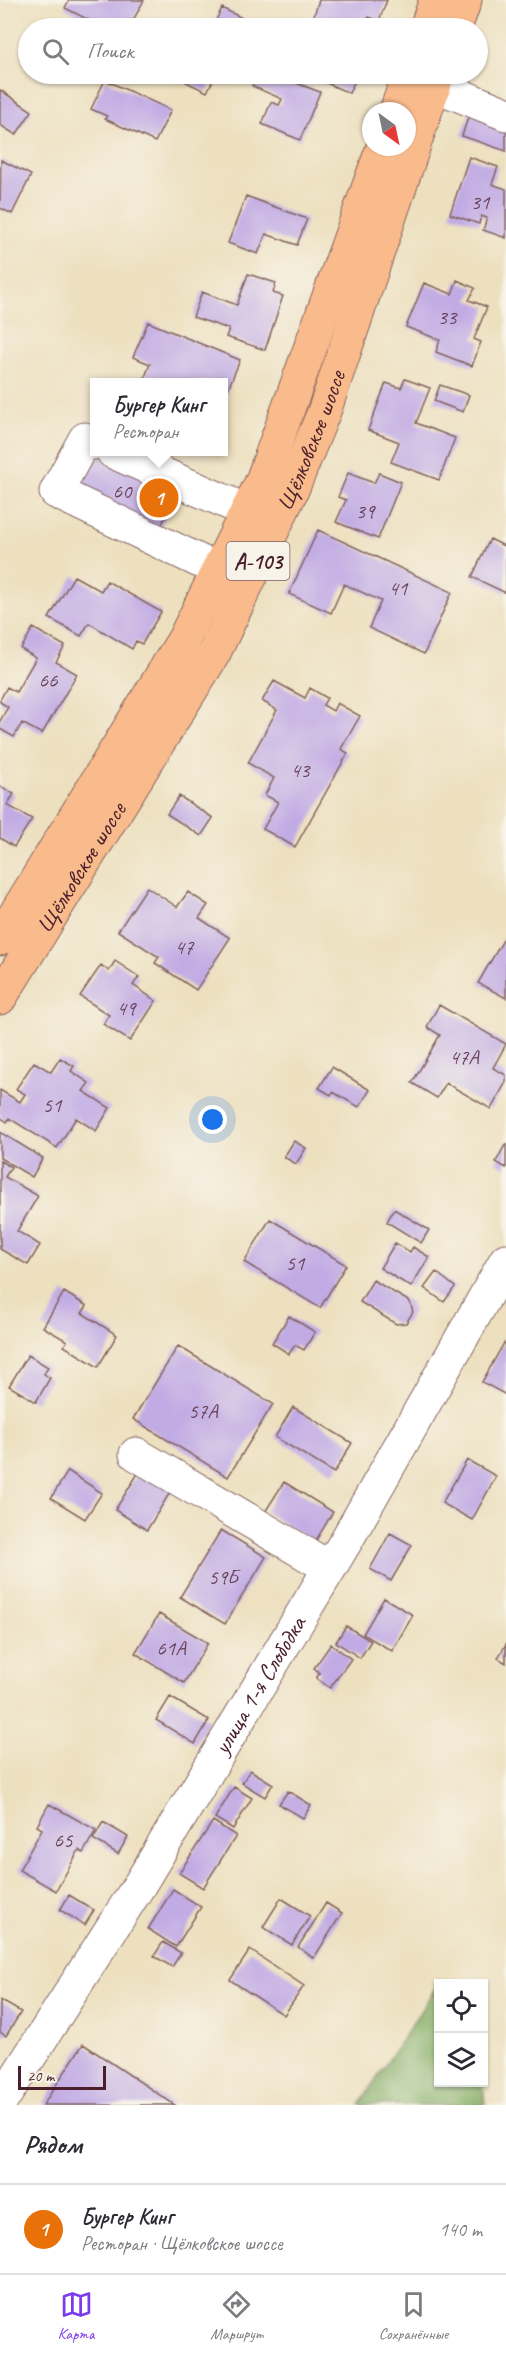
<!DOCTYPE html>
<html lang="ru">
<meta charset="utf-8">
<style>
:root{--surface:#fff;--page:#f2f2f3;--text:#2b2b33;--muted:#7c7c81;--line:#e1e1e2;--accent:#7c3aed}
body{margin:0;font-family:Caveat,sans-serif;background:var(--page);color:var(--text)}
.controls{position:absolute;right:18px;bottom:18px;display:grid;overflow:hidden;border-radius:0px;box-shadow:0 2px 4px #0004}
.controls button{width:54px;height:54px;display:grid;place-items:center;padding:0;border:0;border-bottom:2px solid var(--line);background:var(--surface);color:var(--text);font:30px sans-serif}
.compass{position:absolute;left:362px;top:102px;width:54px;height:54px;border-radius:50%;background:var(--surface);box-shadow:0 2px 4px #0004;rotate:147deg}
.scale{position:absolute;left:18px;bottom:15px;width:88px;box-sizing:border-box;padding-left:6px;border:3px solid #4a1f2b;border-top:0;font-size:16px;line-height:21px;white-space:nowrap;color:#4a1f2b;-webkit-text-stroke:4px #f7f3e8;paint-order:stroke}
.you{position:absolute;left:213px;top:1120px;width:21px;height:21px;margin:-15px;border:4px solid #fff;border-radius:50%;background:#1a73e8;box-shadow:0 0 0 9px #1a73e833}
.badge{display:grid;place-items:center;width:39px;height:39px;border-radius:50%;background:var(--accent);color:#fff;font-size:20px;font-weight:700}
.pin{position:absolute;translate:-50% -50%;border:3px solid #fff;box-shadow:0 2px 6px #0006}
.popup{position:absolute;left:90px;top:378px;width:138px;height:78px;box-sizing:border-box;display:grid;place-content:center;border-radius:0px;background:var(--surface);filter:drop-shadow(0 2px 4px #0005);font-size:20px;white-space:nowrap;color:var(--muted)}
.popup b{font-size:22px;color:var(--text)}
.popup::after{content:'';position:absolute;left:50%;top:100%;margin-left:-12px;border:12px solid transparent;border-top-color:var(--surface)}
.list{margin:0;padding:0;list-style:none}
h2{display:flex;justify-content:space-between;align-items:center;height:78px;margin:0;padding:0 24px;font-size:26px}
h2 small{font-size:20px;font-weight:400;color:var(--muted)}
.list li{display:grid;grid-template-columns:39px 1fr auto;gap:18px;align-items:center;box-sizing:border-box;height:90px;padding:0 24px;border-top:2px solid var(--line)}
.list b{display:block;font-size:22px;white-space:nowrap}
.list p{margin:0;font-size:20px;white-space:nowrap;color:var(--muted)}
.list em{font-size:20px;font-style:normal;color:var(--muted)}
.icon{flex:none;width:33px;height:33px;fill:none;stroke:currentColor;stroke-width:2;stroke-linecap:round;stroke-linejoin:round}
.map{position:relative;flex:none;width:506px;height:2105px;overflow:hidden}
.search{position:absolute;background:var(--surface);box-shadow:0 2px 4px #0004;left:18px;right:18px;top:18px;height:66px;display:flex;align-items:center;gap:15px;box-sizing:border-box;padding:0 21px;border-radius:33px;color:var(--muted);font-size:22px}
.sheet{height:168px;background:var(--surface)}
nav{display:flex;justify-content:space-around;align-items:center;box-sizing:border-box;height:84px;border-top:2px solid var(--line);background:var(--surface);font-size:16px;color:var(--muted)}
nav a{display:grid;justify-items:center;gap:3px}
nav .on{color:var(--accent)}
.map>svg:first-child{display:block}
.forest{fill:#84ad65;stroke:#676648;stroke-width:1.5}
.building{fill:#c1abe4}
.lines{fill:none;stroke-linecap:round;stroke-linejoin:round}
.minor-casing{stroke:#83635f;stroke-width:35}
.major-casing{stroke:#83635f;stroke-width:35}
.path{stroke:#83635f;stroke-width:4;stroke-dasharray:4.5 4.5;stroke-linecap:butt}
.minor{stroke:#fff;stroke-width:33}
.major{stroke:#fabb8c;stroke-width:33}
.labels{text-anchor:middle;stroke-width:4.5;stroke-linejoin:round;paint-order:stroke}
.number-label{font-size:21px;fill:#684259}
.shield{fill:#f7f3e8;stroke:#7e5f64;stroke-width:1.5}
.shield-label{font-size:22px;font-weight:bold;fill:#4a1f2b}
.street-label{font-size:24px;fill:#4a1f2b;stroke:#f7f3e8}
</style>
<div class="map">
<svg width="506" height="2105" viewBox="0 0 506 2105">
<rect width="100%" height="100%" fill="#f7f3e8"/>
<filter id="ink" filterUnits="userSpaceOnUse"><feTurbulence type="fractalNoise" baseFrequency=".0167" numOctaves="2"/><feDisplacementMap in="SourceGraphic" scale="12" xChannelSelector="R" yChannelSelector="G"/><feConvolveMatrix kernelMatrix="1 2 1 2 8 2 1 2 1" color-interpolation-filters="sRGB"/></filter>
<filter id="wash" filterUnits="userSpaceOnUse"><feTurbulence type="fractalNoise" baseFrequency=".008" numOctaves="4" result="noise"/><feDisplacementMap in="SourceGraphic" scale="24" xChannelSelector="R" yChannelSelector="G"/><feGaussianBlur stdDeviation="1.35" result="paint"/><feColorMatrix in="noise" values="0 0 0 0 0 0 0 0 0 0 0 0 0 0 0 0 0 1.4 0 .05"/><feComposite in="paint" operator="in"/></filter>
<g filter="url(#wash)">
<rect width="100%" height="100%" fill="#ede0bf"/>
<path class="forest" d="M440 1981 443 1983 438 1984V2082L483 2083 485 2105H359Z"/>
<g id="blocks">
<path class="building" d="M69 0H144L129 28H89L93 22 65 8Z
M319 0H387L379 21 369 17 365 28H310Z
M222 8 242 18 237 28H212Z
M190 74H216L207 92 186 82Z
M258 74H295L299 75 296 83 320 92 300 140 262 124 271 102 279 105 282 99 252 86Z
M306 74H358L349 93Z
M105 80 171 110 155 142 105 119 107 116 91 109Z
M0 90 32 111 16 135 0 125Z
M470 111 506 123V151L462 136Z
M469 157 498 167 492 184 506 189V238L483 230 487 218 481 216 479 224 450 214Z
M1 160 31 175 12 214 0 208Z
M246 196 307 219 297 245 266 234 258 254 228 243Z
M248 274 276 283 273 293 283 296 265 350 226 337 229 329 193 317 202 292 237 305Z
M457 280 475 288 469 300 487 307 474 339 481 342 472 366 436 352 440 340 406 327 424 283 452 294Z
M148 322 240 360 224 399V382H143L150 364 133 357Z
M405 379 430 388 416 423 455 438 439 480 391 462 399 442 368 430 386 383 401 388Z
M440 385 469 395 463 412 434 401Z
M94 452 178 492 157 534 67 489Z
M348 473 374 483 379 473 401 482 378 539 336 522 346 500 338 497Z
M318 530 452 592 424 654 369 628 381 601 344 584 331 613 289 594Z
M490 539 506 547V593L472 577Z
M74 576 101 591 107 581 161 612 142 644 136 641 132 649 89 623 81 636 49 618Z
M33 628 65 646 56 662 77 674 42 734 22 723 14 737 0 729V721L8 707 0 702V700L7 687 16 692 36 658 21 649Z
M274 681 305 698 310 688 327 698 323 705 333 711 337 703 360 716 341 749 348 753 295 847 263 829 278 802 265 795 274 778 248 763 277 710 262 701Z
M0 786 14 794 7 805 32 819 14 847 0 838Z
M179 796 213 818 201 836 167 814Z
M147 887 177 907 188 892 208 905 199 918 230 938 196 990 155 963 159 957 118 931Z
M506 935V998L478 983Z
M115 961 139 977 133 985 156 1001 130 1041 103 1024 109 1015 80 996 101 965 109 971Z
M439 1005 506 1044 493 1068 506 1075V1082L491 1109 446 1083 437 1098 412 1083 440 1035 427 1027Z
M60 1058 74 1066 71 1071 89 1083 83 1091 110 1108 96 1131 76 1118 57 1148 9 1118 7 1122 0 1117V1090L20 1102 25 1094 16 1089 34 1062 51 1072Z
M332 1067 370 1090 359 1107 333 1092 331 1095 319 1088Z
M0 1132 43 1158 32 1177 0 1158Z
M294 1141 306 1148 296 1164 284 1157Z
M506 1143V1168L496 1162Z
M0 1161 11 1167 5 1177 38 1196 17 1231 40 1245 28 1265 0 1249Z
M394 1209 429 1230 421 1243 387 1222Z
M270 1219 346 1265 320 1308 244 1262Z
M395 1243 410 1252 413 1247 429 1257 411 1287 380 1268Z
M436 1272 455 1287 444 1302 424 1288Z
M373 1280 410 1302 413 1312 406 1323 396 1324 360 1302Z
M64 1292 87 1306 82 1313 117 1335 98 1367 64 1346 67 1341 43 1327Z
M289 1316 315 1332 304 1350 295 1345 289 1354 272 1343Z
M504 1343 506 1344V1395L482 1382Z
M178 1346 273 1404 228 1477 133 1419Z
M28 1355 48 1367 44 1374 50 1378 36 1402 9 1386Z
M293 1407 352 1443 334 1473 275 1437Z
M467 1460 496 1476 472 1520 442 1503Z
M142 1467 174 1486 147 1530 115 1510Z
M68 1471 102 1493 85 1519 51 1498Z
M284 1482 333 1512 315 1542 265 1512Z
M221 1530 266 1557 225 1624 180 1597Z
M390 1533 412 1545 391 1581 370 1569Z
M384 1598 413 1615 392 1651 363 1634Z
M159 1614 208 1643 184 1683 135 1653Z
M346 1626 371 1641 360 1658 336 1642Z
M331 1644 351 1659 330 1688 316 1678 320 1673 314 1668Z
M506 1644V1663L498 1658Z
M170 1697 209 1720 195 1744 156 1720Z
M250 1770 273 1784 265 1797 242 1783Z
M234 1787 252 1798 233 1829 215 1818Z
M288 1791 311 1805 303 1818 279 1804Z
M49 1804 96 1830 83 1853 79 1850 56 1891 19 1870 42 1829 37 1826Z
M213 1821 236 1836 203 1888 179 1873Z
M103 1822 128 1837 118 1854 93 1839Z
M173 1889 201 1907 176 1947 148 1929Z
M69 1895 94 1910 85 1925 60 1910Z
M281 1898 310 1916 292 1945 263 1927Z
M326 1903 342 1913 314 1958 298 1947Z
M163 1942 181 1953 172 1967 154 1956Z
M250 1950 304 1986 284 2015 230 1980Z
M0 2000 21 2012 6 2036 0 2032Z
M83 2044 175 2105H43Z"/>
</g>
</g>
<g filter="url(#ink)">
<use href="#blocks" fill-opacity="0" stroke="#83635f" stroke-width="1.5"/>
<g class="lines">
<g class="minor-casing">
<g id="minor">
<path d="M434 85 506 114"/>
<path d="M94 443 85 439 56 492 218 570"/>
<path d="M113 452 247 511"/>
<path d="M136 1454 330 1568"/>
<path id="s1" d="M0 2103 140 1884 346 1541 506 1260"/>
</g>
</g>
<g class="major-casing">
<g id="major">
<path d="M426 28 436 0"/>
<path d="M455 28 465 0"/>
<path d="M396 111 409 74"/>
<path d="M0 939 184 639 262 481 383 147"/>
<path id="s2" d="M0 998 214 653 292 490 325 409 438 74"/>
</g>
</g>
<path class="path" d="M294 25 302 28"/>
<use href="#minor" class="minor"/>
<use href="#major" class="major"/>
</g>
</g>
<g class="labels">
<g class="number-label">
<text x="480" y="209">31</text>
<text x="447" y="324">33</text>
<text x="122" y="498">60</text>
<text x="365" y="518">39</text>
<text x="398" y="595">41</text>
<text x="48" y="687">66</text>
<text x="300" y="777">43</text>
<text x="184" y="954">47</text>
<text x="126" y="1015">49</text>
<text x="464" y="1064">47А</text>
<text x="52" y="1112">51</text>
<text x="295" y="1270">51</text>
<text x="203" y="1418">57А</text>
<text x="223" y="1584">59Б</text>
<text x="171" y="1655">61А</text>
<text x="63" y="1847">65</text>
</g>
<rect class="shield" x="226.5" y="542" width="63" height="38" rx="4.5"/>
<g class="shield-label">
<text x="258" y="569">А-103</text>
</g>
<g class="street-label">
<text dy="8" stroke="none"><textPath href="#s2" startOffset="640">Щёлковское шоссе</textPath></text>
<text dy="8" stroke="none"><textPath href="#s2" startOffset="154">Щёлковское шоссе</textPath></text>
<text dy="8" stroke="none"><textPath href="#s1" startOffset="492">улица 1-я Слободка</textPath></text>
</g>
</g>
</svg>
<div class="controls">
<button><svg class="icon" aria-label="locate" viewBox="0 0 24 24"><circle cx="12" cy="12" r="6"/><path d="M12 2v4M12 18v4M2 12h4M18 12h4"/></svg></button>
<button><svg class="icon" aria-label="layers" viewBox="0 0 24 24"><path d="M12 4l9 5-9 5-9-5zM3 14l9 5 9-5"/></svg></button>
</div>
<svg class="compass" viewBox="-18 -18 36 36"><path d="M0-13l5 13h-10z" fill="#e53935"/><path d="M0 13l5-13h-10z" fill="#7c7c81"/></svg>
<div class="scale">20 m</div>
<div class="you"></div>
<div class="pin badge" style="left:159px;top:498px;background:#e8710a">1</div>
<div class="popup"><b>Бургер Кинг</b>Ресторан</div>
<div class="search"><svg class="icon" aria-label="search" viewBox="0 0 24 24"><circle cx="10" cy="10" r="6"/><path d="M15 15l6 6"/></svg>Поиск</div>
</div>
<section class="sheet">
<h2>Рядом<small></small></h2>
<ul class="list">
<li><span class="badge" style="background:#e8710a">1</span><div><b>Бургер Кинг</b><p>Ресторан · Щёлковское шоссе</p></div><em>140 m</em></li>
</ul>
</section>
<nav>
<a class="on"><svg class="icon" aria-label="map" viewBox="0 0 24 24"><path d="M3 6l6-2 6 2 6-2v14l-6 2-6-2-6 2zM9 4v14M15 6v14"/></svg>Карта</a>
<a><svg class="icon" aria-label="directions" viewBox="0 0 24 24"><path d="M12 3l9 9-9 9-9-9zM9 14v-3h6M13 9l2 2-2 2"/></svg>Маршрут</a>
<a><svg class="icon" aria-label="saved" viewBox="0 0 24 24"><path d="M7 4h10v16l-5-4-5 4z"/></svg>Сохранённые</a>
</nav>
